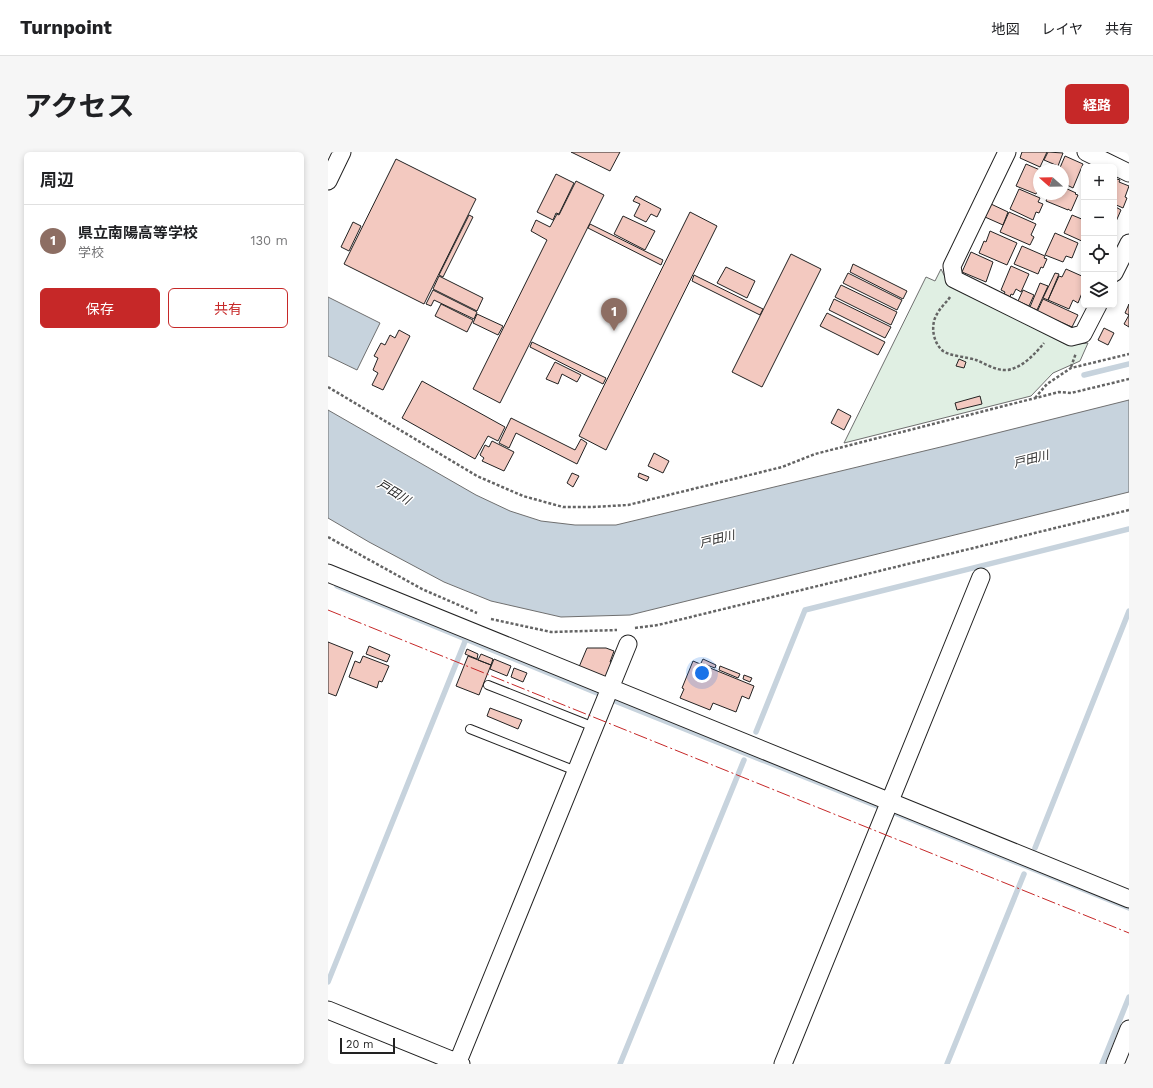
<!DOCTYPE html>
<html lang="ja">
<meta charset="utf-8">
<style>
:root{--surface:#fff;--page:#f6f6f6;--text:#202124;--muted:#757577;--line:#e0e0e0;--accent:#c62828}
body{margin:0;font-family:"Work Sans","Noto Sans JP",sans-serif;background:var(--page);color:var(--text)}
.controls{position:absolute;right:12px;top:12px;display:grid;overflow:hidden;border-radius:6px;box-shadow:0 2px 6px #0003}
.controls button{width:36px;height:36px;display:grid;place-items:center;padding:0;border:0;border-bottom:1px solid var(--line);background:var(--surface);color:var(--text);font:20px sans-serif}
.compass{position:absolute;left:705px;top:12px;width:36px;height:36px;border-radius:50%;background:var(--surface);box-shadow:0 2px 6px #0003;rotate:290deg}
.scale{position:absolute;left:12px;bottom:10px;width:55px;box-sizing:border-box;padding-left:4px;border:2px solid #222;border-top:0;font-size:11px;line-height:14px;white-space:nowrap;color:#222;-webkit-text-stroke:3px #fff;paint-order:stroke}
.you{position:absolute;left:374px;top:521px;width:14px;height:14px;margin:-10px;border:3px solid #fff;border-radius:50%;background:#1a73e8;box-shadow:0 0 0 6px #1a73e833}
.badge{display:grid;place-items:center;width:26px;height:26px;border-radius:50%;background:var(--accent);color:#fff;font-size:13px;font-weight:700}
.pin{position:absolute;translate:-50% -33px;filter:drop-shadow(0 1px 2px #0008)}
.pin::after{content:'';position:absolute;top:21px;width:14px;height:12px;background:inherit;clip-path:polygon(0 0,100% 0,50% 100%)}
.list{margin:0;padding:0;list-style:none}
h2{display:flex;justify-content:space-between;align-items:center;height:52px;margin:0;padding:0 16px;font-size:17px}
h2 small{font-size:13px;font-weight:400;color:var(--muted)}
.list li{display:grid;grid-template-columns:26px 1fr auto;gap:12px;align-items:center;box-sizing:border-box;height:72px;padding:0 16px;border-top:1px solid var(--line)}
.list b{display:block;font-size:15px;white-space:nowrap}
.list p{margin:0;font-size:13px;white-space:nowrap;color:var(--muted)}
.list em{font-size:13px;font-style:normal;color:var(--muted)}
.actions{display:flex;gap:8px;padding:12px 16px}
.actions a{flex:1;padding:9px 0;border:1px solid var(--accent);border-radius:6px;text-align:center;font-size:14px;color:var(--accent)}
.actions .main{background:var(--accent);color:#fff}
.icon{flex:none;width:22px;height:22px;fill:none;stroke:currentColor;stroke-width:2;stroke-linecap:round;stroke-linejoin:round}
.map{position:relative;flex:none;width:801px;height:912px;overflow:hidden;border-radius:6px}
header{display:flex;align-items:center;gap:24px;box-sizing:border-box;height:56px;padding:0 20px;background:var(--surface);border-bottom:1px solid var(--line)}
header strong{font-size:19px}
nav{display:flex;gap:22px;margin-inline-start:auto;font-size:14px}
.intro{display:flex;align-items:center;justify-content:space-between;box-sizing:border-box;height:96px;padding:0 24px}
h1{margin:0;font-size:28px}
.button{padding:10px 18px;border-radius:6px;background:var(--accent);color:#fff;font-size:14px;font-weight:700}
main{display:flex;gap:24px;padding:0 24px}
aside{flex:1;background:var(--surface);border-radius:6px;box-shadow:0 2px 6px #0003}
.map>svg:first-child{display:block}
.green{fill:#e0efe3;stroke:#6f6f6f}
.water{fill:#c7d3dd;stroke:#6f6f6f}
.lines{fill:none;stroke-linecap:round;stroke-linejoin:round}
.stream{stroke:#c7d3dd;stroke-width:5.5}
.building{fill:#f3c9c0;stroke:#222}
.service-casing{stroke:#222;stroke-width:10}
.minor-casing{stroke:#222;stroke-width:19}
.path{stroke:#646464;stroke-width:2.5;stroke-dasharray:3 2;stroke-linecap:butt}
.service{stroke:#fff;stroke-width:8}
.minor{stroke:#fff;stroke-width:17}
.power{stroke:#c62828;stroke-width:1;stroke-dasharray:14 3 2 3;stroke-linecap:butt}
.labels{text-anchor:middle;stroke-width:3;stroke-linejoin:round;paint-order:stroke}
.water-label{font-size:12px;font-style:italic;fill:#222;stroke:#fff}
</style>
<header>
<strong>Turnpoint</strong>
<nav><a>地図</a><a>レイヤ</a><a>共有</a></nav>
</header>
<div class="intro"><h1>アクセス</h1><a class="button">経路</a></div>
<main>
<aside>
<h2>周辺<small></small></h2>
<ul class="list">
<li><span class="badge" style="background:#8d6e63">1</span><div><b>県立南陽高等学校</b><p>学校</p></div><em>130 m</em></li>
</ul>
<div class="actions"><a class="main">保存</a><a>共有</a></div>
</aside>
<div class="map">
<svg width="801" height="912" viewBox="0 0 801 912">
<rect width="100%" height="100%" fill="#fff"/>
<path class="green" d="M613 117 621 133 740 193 760 191 752 209 725 221 703 244 516 291 598 125 607 129Z"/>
<path class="water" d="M0 145 52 171 29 218 0 204Z
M801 248V340L302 463 233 465 163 449 116 430 41 390 0 366V258L148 343 182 359 213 369 247 373H288L621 293Z"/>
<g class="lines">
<path class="stream" d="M756 223 801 212
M9 434 269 541
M287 549 549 654
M428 580 477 458 801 377
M567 661 801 756
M707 696 801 459
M0 830 138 487
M292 912 416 608
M619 912 696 722
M774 912 801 845"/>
</g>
<path class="building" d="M243 0H292L282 19Z
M694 0H719L712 15 692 6Z
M720 0 735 1 730 14 716 8Z
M737 4 755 12 745 36 735 31V18H731Z
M68 7 148 47 96 152 16 112Z
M698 12 712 18 711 35 708 42 688 34Z
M228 22 246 31 231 62 228 61 225 68 209 60Z
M786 26 792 28 791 30 801 34 797 45 799 46 795 56 786 52Z
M248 29 276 43 172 251 145 237 219 88 203 79 208 68 222 75 229 62 231 63Z
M735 35 748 41 747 42 750 43 743 59 740 57V58L718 49 721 42H735Z
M691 37 712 46 710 50 715 52 711 61 708 60 705 68 682 57Z
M308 44 333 57 329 65 323 62 318 70 306 64 312 52 305 49Z
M663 52 680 60 675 73 657 65Z
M786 54 793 58 786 74Z
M362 60 389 74 278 298 251 284Z
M681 60 708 72 703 83 706 85 702 93 672 80Z
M141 63 145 65 115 125 111 123Z
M744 63 756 68V90L736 81Z
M295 64 327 79 317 98 286 82Z
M25 70 33 74 21 99 13 95Z
M262 72 335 108 333 113 260 76Z
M662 79 689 91 679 113 651 101 656 89 658 90Z
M727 81 750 91 744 106 738 104 735 110 717 103Z
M694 94 717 104 716 106 719 107 715 116 713 115 710 122 686 112Z
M643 100 665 110 658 130 634 120Z
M463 102 493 117 434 235 404 220Z
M525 112 579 139 575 147 522 120Z
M683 114 701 122 693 140 688 137 685 143 683 142 682 145 676 142 677 140 673 138Z
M398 115 427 129 419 146 389 131Z
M738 117 756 125 754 133H756V136L750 151 745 148 741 157 720 148 731 124 734 125Z
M520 121 574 148 569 158 515 131Z
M727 121 731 122 720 148 715 146Z
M366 123 435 157 432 163 364 129Z
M111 124 155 146 149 159 105 137Z
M712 131 720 134 709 158 702 155Z
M513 133 569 160 563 173 507 145Z
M105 138 149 160 146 167 106 148 103 154 98 152Z
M695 138 706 143 701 154 690 149Z
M506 147 563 175 557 186 501 158Z
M715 147 750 163 744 175 709 160Z
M113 152 145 168 139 180 107 164Z
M801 152V175L796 172 801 163 797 161Z
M499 161 557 190 550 203 492 174Z
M149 162 175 174 170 183 145 171Z
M776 176 786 181 780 193 770 188Z
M71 178 82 184 55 238 44 233 50 221 45 218 50 206 46 204 53 191 57 193 62 183 67 186Z
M204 190 278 226 275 232 202 195Z
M631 207 638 210 636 216 628 214Z
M227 210 253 223 249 230 234 222 230 232 218 227Z
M94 229 177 275 170 289 160 284 147 307 74 266Z
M652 244 654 252 629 258 627 251Z
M510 257 523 264 516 278 503 271Z
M183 266 247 298 253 287 259 291 249 312 188 281 181 296 171 291Z
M164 289 186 300 176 319 154 309 156 306 152 303 157 293 161 295Z
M326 301 341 309 335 321 320 314Z
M244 321 251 324 245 335 239 331Z
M311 321 321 325 319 329 310 325Z
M0 490 25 500 8 544 0 541Z
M41 494 62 503 59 510 38 502Z
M259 496H278L286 499 282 510 285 511 279 526 251 515Z
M139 497 150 502 149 507 137 502Z
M153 502 165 507 163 513 150 508Z
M35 504 61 514 54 530 51 529 49 536 21 525 27 509 32 511Z
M140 504 163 513 151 543 128 534Z
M166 507 183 514 179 524 162 517Z
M375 507 388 513 387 516 373 511Z
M365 509 426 534 421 547 414 544 408 560 385 551 382 558 352 546 356 537 354 536Z
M392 514 412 522 410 526 391 518Z
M186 516 199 521 195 530 183 525Z
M416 523 424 526 422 530 415 527Z
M162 556 194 568 190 577 159 564Z"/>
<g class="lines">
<g class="service-casing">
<path id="service" d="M160 533 266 575
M142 577 248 619"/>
</g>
<g class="minor-casing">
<path id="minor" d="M679 0 624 114 626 127 743 185 755 182 770 153
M758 0 801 21
M0 29 14 0
M786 121 801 91
M0 421 801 747
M0 858 133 912
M129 912 300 492
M455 912 653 425
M787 912 801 877"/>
</g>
<path class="path" d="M622 145C618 151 612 156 609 162 602 173 605 191 615 199 622 204 639 205 648 208 658 212 668 219 680 218 695 215 707 202 716 191
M743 215 748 201
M0 235 149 324 195 344 235 355H264L300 353 454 315 487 302 731 240 743 241 801 227
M707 246 719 232 743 216 801 202
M0 385 94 437 149 461
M163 467 223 480 289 478
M307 476 330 473 801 358"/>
<use href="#service" class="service"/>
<use href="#minor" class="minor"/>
<path class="power" d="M0 458 801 781"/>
</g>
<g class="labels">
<g class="water-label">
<text transform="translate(703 307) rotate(-14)" y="4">戸田川</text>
<text transform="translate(66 340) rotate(31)" y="4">戸田川</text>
<text transform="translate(389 387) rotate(-14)" y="4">戸田川</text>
</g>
</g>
</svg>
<div class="controls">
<button>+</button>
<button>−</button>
<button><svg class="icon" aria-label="locate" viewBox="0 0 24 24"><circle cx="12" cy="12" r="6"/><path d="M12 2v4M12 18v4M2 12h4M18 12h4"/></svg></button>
<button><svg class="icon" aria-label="layers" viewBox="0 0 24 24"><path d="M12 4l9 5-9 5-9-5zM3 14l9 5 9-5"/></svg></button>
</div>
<svg class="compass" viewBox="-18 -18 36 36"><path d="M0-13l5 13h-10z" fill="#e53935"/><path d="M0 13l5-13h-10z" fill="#757577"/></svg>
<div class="scale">20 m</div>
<div class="you"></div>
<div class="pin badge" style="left:286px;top:179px;background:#8d6e63">1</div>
</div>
</main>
